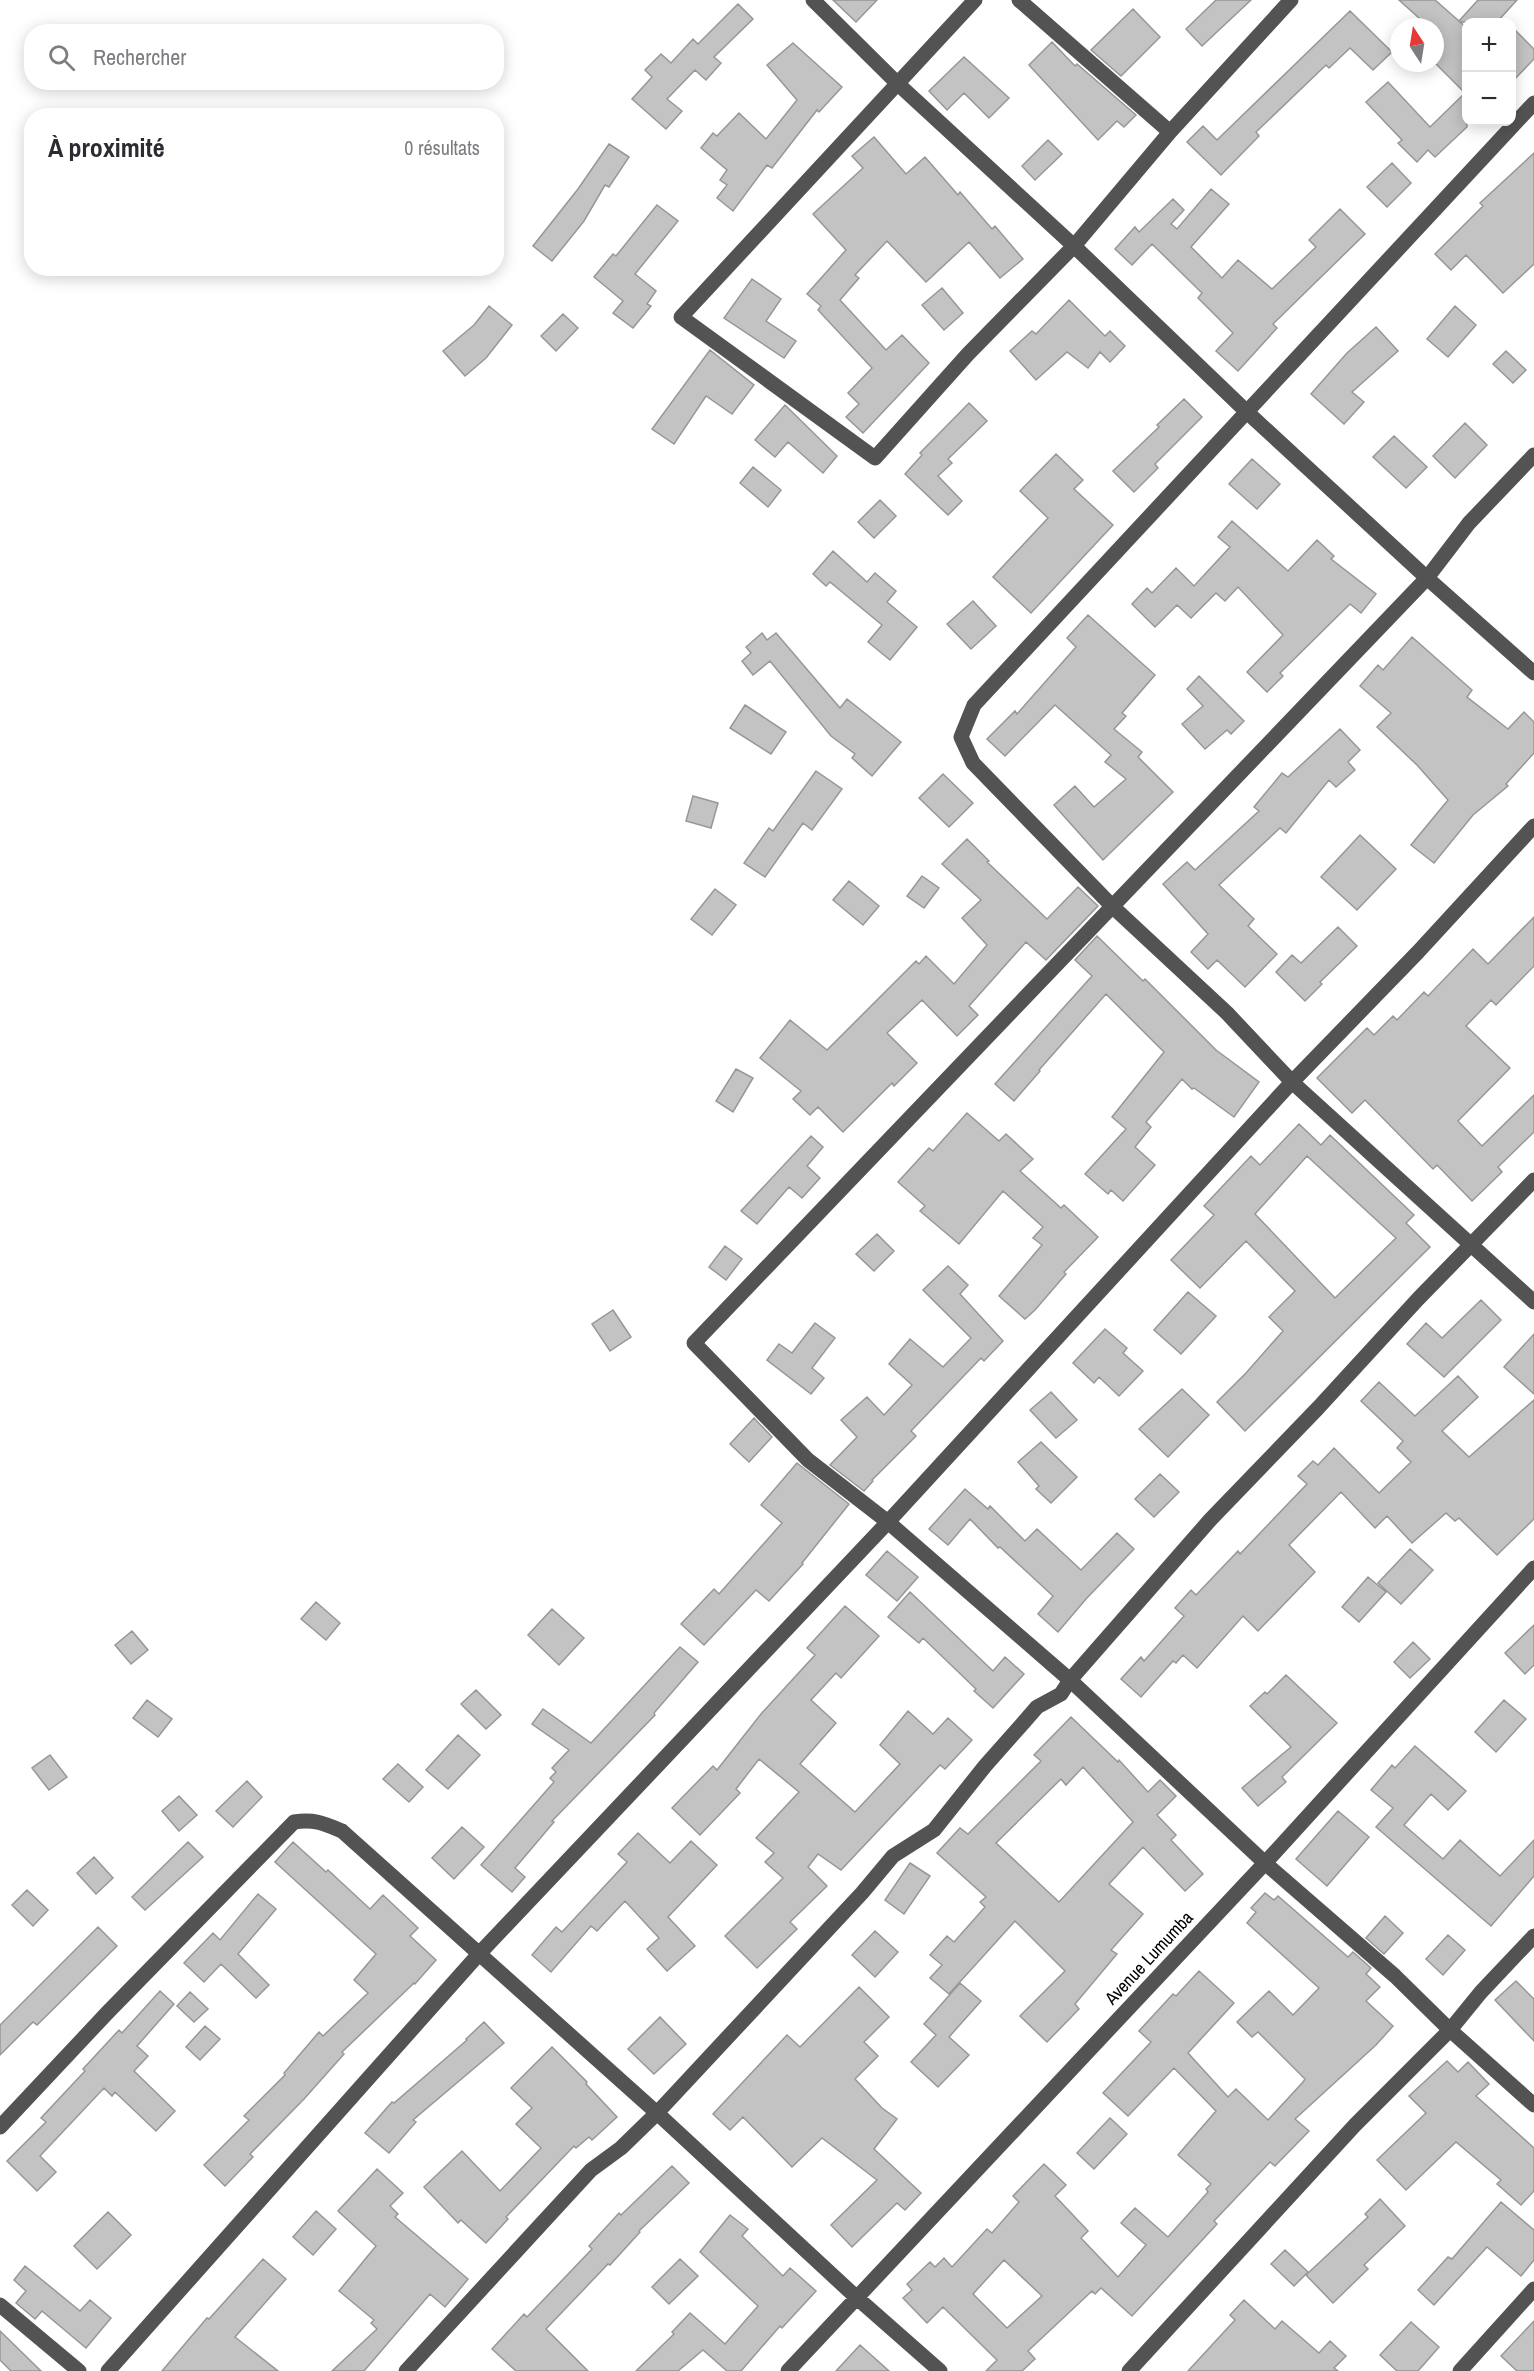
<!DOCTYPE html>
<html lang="fr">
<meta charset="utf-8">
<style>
:root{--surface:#fff;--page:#f2f2f3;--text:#2b2b33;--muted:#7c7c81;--line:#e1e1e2}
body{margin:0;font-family:"Archivo Narrow",sans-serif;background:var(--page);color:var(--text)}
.controls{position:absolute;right:18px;top:18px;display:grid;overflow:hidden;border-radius:12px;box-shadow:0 3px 15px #0003}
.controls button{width:54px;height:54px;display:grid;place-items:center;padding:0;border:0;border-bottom:2px solid var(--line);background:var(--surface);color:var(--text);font:30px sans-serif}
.compass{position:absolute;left:1390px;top:18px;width:54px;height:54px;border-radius:50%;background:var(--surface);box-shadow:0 3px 15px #0003;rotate:348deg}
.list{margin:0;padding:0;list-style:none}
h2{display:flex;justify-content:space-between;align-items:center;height:78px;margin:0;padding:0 24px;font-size:26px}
h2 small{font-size:20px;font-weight:400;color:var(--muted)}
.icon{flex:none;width:33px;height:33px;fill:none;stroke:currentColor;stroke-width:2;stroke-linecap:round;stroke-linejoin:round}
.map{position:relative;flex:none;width:1534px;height:2371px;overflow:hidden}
.search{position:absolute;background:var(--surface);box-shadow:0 3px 15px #0003;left:24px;top:24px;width:480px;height:66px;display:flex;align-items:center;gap:15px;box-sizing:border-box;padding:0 21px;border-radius:24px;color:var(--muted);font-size:22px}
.panel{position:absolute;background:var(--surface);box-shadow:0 3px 15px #0003;left:24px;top:108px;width:480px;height:168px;border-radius:24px}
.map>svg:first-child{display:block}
.building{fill:#c3c3c3;stroke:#979797;stroke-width:1.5;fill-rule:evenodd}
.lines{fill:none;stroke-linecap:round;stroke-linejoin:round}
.minor{stroke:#535353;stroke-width:15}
.labels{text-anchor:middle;stroke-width:5;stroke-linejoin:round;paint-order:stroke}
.street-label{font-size:18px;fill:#000;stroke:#fff}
</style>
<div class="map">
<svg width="1534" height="2371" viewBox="0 0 1534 2371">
<rect width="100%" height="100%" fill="#fff"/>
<path class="building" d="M833 0H877L856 22Z
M1216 0H1251L1202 46 1186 29Z
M1399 0H1435L1459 21 1478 0H1517L1497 22H1460L1467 28V127L1435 157 1428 150 1417 162 1398 143 1402 140 1366 102 1388 82 1430 127 1465 93 1435 63V27H1429Z
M738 4 753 19 714 57 721 63 706 80 695 70 667 99 682 111 666 129 632 99 652 77 645 70 661 54 671 63 693 39 698 44Z
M1133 9 1160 37 1121 76 1091 50Z
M1350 11 1392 52 1373 70 1350 48 1329 68 1326 65 1256 132 1259 136 1221 175 1187 142 1203 126 1217 140Z
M1512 27 1534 49V59L1512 82Z
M1052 42 1075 66 1077 64 1136 115 1124 127 1117 121 1098 140 1029 65Z
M793 43 842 87 819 112 817 110 772 168 767 165 733 211 717 198 727 185 720 180 727 170 701 148 713 133 717 136 739 113 766 139 797 100 767 65Z
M964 57 1009 98 989 118 964 93 947 110 929 91Z
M874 137 906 174 925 157 958 195 960 192 992 229 995 226 1023 259 1000 278 969 242 926 282 887 241 855 275 859 278 840 300 886 350 902 335 929 363 863 433 846 417 859 404 848 393 872 368 818 310 821 306 807 294 846 250 813 214 863 168 852 156Z
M1048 140 1062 154 1035 180 1022 166Z
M609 144 629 157 609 187 605 185 584 221 552 261 533 246 578 189Z
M1534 153V264L1503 293 1466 255 1451 270 1435 254 1483 206 1480 203Z
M1392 163 1411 183 1387 207 1367 187Z
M1211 189 1229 204 1191 247 1222 278 1238 260 1272 289 1316 247 1309 240 1340 209 1365 234 1273 324 1277 328 1238 371 1216 351 1233 333 1198 298 1202 293 1152 244 1132 265 1115 249 1135 227 1139 232 1173 199 1184 210 1171 224 1177 229Z
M657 205 678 221 635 274 656 291 647 304 651 306 633 328 613 313 623 301 594 277 613 254 616 256Z
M752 279 781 299 766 321 796 341 784 358 724 318Z
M942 288 963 313 944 330 922 305Z
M1069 300 1105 336 1110 331 1125 346 1110 362 1100 352 1088 368 1067 352 1036 380 1010 351 1032 331 1036 334Z
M489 306 512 325 486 358 465 376 443 351 474 325Z
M1455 306 1476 325 1448 357 1427 339Z
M563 314 578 328 556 351 541 336Z
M1376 327 1398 351 1352 392 1364 402 1344 424 1311 394 1347 353Z
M710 350 754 385 732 414 706 396 674 444 652 429Z
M1506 351 1526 370 1513 383 1493 364Z
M1184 399 1202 417 1155 464 1158 468 1134 492 1113 471 1159 427 1157 425Z
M969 403 987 421 948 459 952 463 938 476 962 501 948 515 905 474 922 455 920 453Z
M785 405 837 456 823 473 788 442 775 457 755 440Z
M1465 423 1487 445 1455 478 1433 456Z
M1394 436 1427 467 1406 488 1373 457Z
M1056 454 1083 480 1074 489 1113 525 1031 613 993 577 1048 518 1020 491Z
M1252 459 1280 484 1257 509 1229 484Z
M753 467 781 490 768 507 740 483Z
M880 500 896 516 874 538 858 522Z
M1232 521 1288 571 1317 540 1334 556 1331 559 1376 594 1361 613 1350 604 1280 673 1283 676 1267 692 1247 672 1283 635 1238 587 1225 601 1216 593 1191 618 1177 605 1155 627 1132 604 1147 588 1152 593 1176 568 1194 586 1230 547 1218 537Z
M833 551 867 582 875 573 896 591 887 602 917 627 890 660 868 642 882 625 830 582 826 586 813 574Z
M973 601 996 626 971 649 947 624Z
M1088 615 1155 675 1122 713 1126 716 1114 729 1142 752 1138 757 1173 792 1103 860 1054 805 1075 786 1094 807 1126 779 1105 762 1111 755 1055 705 1005 756 987 739 1015 711 1017 714 1076 647 1067 638Z
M762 633 767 640 776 633 840 708 847 699 901 742 872 776 852 758 855 754 831 736 770 661 753 675 742 661 751 653 746 647Z
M1412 637 1472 690 1467 697 1508 729 1524 712 1534 722V753L1506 784 1508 786 1473 815 1434 863 1411 845 1448 800 1417 765 1377 727 1391 713 1360 686 1378 665 1383 670Z
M1199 676 1244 721 1231 734 1227 730 1205 749 1182 724 1203 706 1187 689Z
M745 705 786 732 771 754 730 728Z
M1340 729 1360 750 1348 762 1355 770 1336 787 1329 780 1286 833 1280 828 1219 885 1254 919 1248 926 1277 954 1245 987 1217 960 1208 969 1191 952 1208 934 1163 884 1187 862 1195 870 1259 811 1254 807 1282 773 1288 777Z
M816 771 842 789 812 830 803 823 765 877 744 863 769 828 773 831Z
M943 774 973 803 949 827 919 798Z
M693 796 718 803 711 828 686 821Z
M1360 835 1396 869 1357 910 1321 877Z
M967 839 989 861 987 862 1047 919 1078 887 1098 906 1046 960 1026 942 969 1006 978 1015 957 1036 922 1000 887 1033 917 1063 894 1086 892 1083 843 1132 818 1107 810 1115 793 1099 801 1091 760 1058 790 1020 827 1050 916 961 919 964 926 956 954 984 987 945 962 918 981 900 942 864Z
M922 876 939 888 924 908 907 896Z
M849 881 879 906 863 925 833 900Z
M715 889 736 905 712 935 691 919Z
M1534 917V966L1496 1005 1491 1000 1466 1026 1510 1068 1458 1121 1482 1146 1534 1095V1132L1498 1167 1502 1172 1472 1201 1437 1165 1433 1169 1365 1100 1352 1113 1317 1078 1367 1028 1374 1035 1393 1016 1397 1020 1424 992 1428 996 1473 949 1488 964Z
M1338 927 1357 946 1320 982 1322 984 1305 1001 1276 972 1292 955 1301 963Z
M1097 936 1143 981 1145 979 1216 1050 1259 1082 1234 1117 1194 1088 1192 1089 1182 1079 1146 1122 1151 1127 1135 1147 1155 1165 1123 1201 1111 1190 1108 1194 1085 1174 1126 1129 1112 1117 1164 1052 1106 994 1039 1070 1040 1071 1014 1101 995 1084 1092 976 1075 960Z
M736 1069 753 1078 733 1112 716 1101Z
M967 1113 999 1141 1006 1134 1033 1159 1020 1171 1061 1208 1064 1205 1098 1237 1064 1272 1066 1274 1035 1310 1025 1319 999 1296 1042 1245 1033 1238 1043 1227 1003 1191 959 1244 920 1211 925 1206 898 1182 929 1148 933 1151Z
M1299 1124 1321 1145 1330 1135 1414 1215 1406 1223 1430 1247 1245 1431 1217 1402 1246 1373 1283 1331 1269 1317 1295 1291 1246 1241 1200 1288 1171 1260 1214 1215 1204 1206 1251 1156 1260 1165ZM1307 1156 1396 1238 1335 1298 1255 1214Z
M811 1136 823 1147 807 1166 820 1178 802 1198 789 1187 757 1224 741 1211Z
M877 1234 894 1251 874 1271 856 1254Z
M725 1246 742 1259 726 1280 709 1267Z
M948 1266 968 1285 960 1294 1003 1341 984 1361 981 1358 911 1431 916 1436 872 1480 873 1481 864 1491 830 1465 857 1437 841 1420 867 1397 884 1415 912 1385 889 1364 910 1339 943 1367 971 1338 923 1290Z
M1188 1292 1216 1316 1181 1354 1154 1330Z
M1481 1300 1501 1320 1444 1377 1407 1344 1426 1323 1442 1338Z
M613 1310 631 1337 610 1351 592 1324Z
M815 1323 835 1338 812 1368 824 1378 811 1394 767 1360 779 1344 792 1353Z
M1105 1329 1127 1348 1123 1353 1143 1371 1119 1396 1099 1377 1094 1383 1073 1363Z
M1534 1334V1394L1504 1367Z
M1458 1376 1478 1397 1442 1431 1469 1457 1534 1400V1519L1497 1555 1459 1518 1455 1521 1446 1513 1412 1543 1387 1516 1375 1528 1341 1492 1289 1545 1315 1572 1258 1631 1243 1616 1197 1668 1183 1655 1176 1663 1173 1661 1141 1697 1121 1679 1141 1657 1144 1661 1184 1616 1175 1608 1191 1590 1196 1595 1238 1551 1240 1554 1307 1484 1298 1476 1313 1461 1318 1465 1334 1448 1379 1493 1411 1462 1397 1448 1403 1441 1361 1401 1379 1382 1415 1416Z
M1182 1389 1209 1415 1168 1457 1139 1429Z
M1051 1392 1077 1420 1056 1438 1030 1410Z
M754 1418 772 1437 749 1462 730 1444Z
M1041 1442 1077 1477 1051 1503 1036 1489 1039 1486 1018 1462Z
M797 1463 849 1504 802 1563 803 1564 769 1601 756 1590 704 1645 681 1624 714 1589 719 1594 782 1523 761 1505Z
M1160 1474 1179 1492 1154 1517 1135 1499Z
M965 1489 988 1509 990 1506 1025 1541 1037 1529 1081 1570 1117 1533 1134 1549 1086 1599 1058 1632 1038 1614 1053 1596 1000 1547 998 1548 970 1519 948 1545 929 1529Z
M1410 1549 1433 1570 1401 1604 1378 1583Z
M887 1551 918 1577 897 1601 866 1575Z
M1368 1577 1386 1592 1359 1622 1342 1607Z
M910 1592 993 1671 1005 1657 1024 1674 993 1708 974 1691 976 1689 923 1638 919 1643 888 1617Z
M316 1602 340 1623 326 1640 301 1619Z
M845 1606 879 1636 841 1678 836 1673 811 1700 836 1723 800 1764 855 1812 900 1764 880 1745 908 1711 933 1734 948 1718 972 1740 945 1769 940 1765 841 1870 818 1854 808 1867 827 1886 790 1922 797 1929 757 1968 725 1936 783 1878 765 1862 774 1853 756 1838 799 1792 759 1759 736 1789 740 1793 700 1835 672 1808 713 1766 717 1770 761 1714 815 1655 807 1648Z
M552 1609 584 1638 559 1665 528 1635Z
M1534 1625V1665L1525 1674 1505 1653Z
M132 1631 148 1650 131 1664 115 1645Z
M1413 1642 1430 1659 1410 1678 1394 1662Z
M680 1647 698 1662 654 1713 655 1715 552 1821 554 1822 515 1868 525 1877 512 1892 481 1865 554 1782 550 1778 556 1772 552 1768 569 1750 532 1724 543 1709 591 1743Z
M1286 1675 1337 1723 1282 1777 1286 1782 1258 1806 1242 1788 1291 1747 1250 1706 1265 1692 1267 1694Z
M476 1690 501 1715 486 1729 461 1704Z
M147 1700 172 1719 158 1737 133 1718Z
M1504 1700 1526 1719 1496 1752 1475 1732Z
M1071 1717 1118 1762 1119 1760 1148 1792 1160 1780 1176 1796 1157 1815 1176 1835 1171 1840 1203 1874 1185 1891 1143 1847 1109 1884 1143 1914 1111 1950 1117 1954 1075 2004 1079 2009 1047 2042 1020 2016 1065 1971 1015 1921 949 1994 930 1978 942 1965 930 1955 947 1936 954 1942 985 1907 980 1902 986 1897 937 1853 960 1828 968 1834 1041 1761 1034 1755ZM1083 1767 1133 1822 1059 1902 996 1843 1061 1779 1066 1785Z
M458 1735 480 1755 448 1789 426 1770Z
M1415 1746 1466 1791 1448 1810 1431 1794 1404 1825 1443 1859 1460 1840 1500 1876 1534 1840V1876L1491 1926 1376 1827 1393 1808 1371 1790 1392 1765 1395 1768Z
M50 1755 67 1777 49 1790 32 1768Z
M398 1764 423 1787 409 1802 383 1779Z
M247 1781 262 1797 233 1827 216 1811Z
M179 1796 197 1815 179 1831 162 1811Z
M1338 1811 1369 1837 1327 1886 1296 1859Z
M462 1827 484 1847 454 1879 432 1858Z
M638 1833 670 1863 691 1841 717 1865 668 1917 695 1946 667 1971 647 1949 659 1938 625 1901 597 1931 591 1926 551 1972 532 1955 556 1927 562 1932 627 1862 618 1854Z
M188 1842 203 1857 145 1910 132 1897Z
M293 1842 326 1872 328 1870 370 1909 383 1895 418 1928 410 1936 436 1960 415 1984 414 1983 342 2052 344 2054 304 2099 250 2154 253 2157 225 2186 204 2165 249 2120 244 2116 285 2075 284 2073 319 2032 323 2036 368 1993 354 1980 376 1954 275 1862Z
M94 1857 113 1878 96 1894 77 1873Z
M910 1863 930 1876 904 1914 885 1900Z
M27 1890 48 1910 33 1926 12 1905Z
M1265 1893 1274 1900 1278 1896 1348 1957 1353 1952 1371 1968 1366 1974 1380 1987 1366 2001 1393 2026 1376 2045 1295 2119 1309 2131 1275 2166 1270 2162 1214 2221 1217 2224 1132 2316 1101 2288 1095 2294 1092 2291 1028 2351 1035 2359 1022 2371H986L997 2360 943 2307 927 2323 903 2298 912 2290 907 2284 930 2262 935 2267 944 2258 952 2267 987 2229 992 2233 1019 2202 1013 2196 1044 2164 1066 2185 1055 2196 1088 2231 1081 2238 1118 2277 1146 2245 1121 2223 1135 2208 1168 2237 1208 2192 1206 2189 1211 2184 1178 2155 1216 2111 1174 2068 1128 2116 1103 2093 1151 2042 1139 2031 1173 1994 1176 1996 1199 1971 1234 2003 1188 2053 1228 2097 1236 2089 1268 2120 1303 2082 1305 2079 1258 2032 1252 2037 1237 2022 1269 1991 1293 2015 1319 1988 1247 1923 1256 1912 1251 1908ZM1004 2260 1042 2296 1007 2328 973 2294Z
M258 1894 276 1909 238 1954 269 1985 256 1998 221 1964 204 1982 184 1963 213 1933 220 1940Z
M1385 1916 1403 1933 1384 1954 1366 1938Z
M98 1927 117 1946 37 2025 33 2022 0 2055V2025Z
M875 1931 898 1952 875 1977 852 1955Z
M1448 1935 1465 1950 1443 1975 1426 1959Z
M1516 1981 1534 1999V2041L1495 2000Z
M960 1983 981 2001 949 2037 969 2055 938 2087 911 2062 936 2035 924 2024Z
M859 1987 889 2017 864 2042 878 2056 855 2079 882 2108 897 2119 874 2149 921 2193 905 2210 897 2203 852 2247 831 2225 877 2180 822 2138 792 2167 743 2117 730 2130 713 2114 787 2035 800 2047Z
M160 1991 174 2004 137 2046 148 2056 134 2071 175 2111 156 2131 115 2092 112 2096 104 2088 40 2156 56 2172 37 2191 7 2161 46 2122 41 2118 85 2071 83 2069 119 2030 122 2033Z
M190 1992 208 2009 194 2022 177 2006Z
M660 2017 686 2044 654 2074 628 2049Z
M484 2022 504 2043 413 2120 416 2122 389 2153 365 2133 392 2102 394 2103 467 2040 466 2039Z
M205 2026 220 2039 200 2060 186 2047Z
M552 2047 587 2082 586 2084 617 2117 592 2140 589 2137 576 2148 574 2146 506 2217 508 2219 486 2243 461 2220 458 2223 424 2187 462 2151 500 2191 541 2148 516 2124 532 2108 511 2088Z
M1447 2061 1458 2072 1468 2062 1489 2084 1476 2096 1534 2148V2191L1521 2205 1497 2184 1501 2180 1456 2142 1406 2190 1377 2160 1426 2113 1409 2096Z
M1110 2118 1127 2134 1094 2169 1077 2153Z
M672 2166 689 2183 639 2231 640 2232 610 2265 608 2264 546 2329 588 2371H516L492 2349 524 2314 527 2317 592 2249 589 2246 619 2213 621 2215Z
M377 2169 403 2193 390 2206 398 2214 395 2217 468 2279 445 2307 430 2294 364 2371H332L377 2329 371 2323 374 2320 339 2291 376 2246 338 2211Z
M1380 2199 1405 2226 1364 2265 1368 2269 1333 2303 1306 2275 1368 2217 1365 2214Z
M1501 2202 1534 2230V2260L1521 2276 1487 2247 1434 2305 1418 2290 1448 2257 1452 2259Z
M316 2211 336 2229 313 2255 293 2237Z
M108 2212 131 2235 97 2269 74 2246Z
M730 2215 748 2229 742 2236 783 2276 790 2268 816 2291 782 2328 780 2326 741 2371H727L703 2350 678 2371H636L674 2334 672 2332 690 2313 725 2344 758 2306 700 2252Z
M1285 2250 1308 2272 1294 2286 1271 2264Z
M263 2259 286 2279 235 2337 278 2371H162L207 2318 209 2319Z
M680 2259 698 2276 669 2304 652 2287Z
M25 2266 80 2311 90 2300 111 2318 86 2348 42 2311 35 2319 16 2303 26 2291 14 2280Z
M1244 2300 1275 2329 1282 2321 1319 2353 1330 2341 1346 2356 1334 2368 1338 2371H1188L1235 2320 1230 2315Z
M1534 2321V2371H1517L1501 2356Z
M1411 2322 1439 2347 1418 2371H1397L1380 2355Z
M0 2331 41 2371H11L0 2360Z
M860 2345 889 2371H836Z"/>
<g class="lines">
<path class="minor" d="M813 0 898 84 1074 246 1248 413 1427 578 1534 673
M975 0 681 317 875 458 968 354 1074 246 1170 132 1291 0
M1019 0 1170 132
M1534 103 974 705 961 737 973 763 1113 907 1227 1013 1292 1082 1534 1302
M1534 455 1469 523 1427 578 694 1343 808 1460 888 1522 1070 1680 1265 1863 1395 1976 1450 2030 1534 2105
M0 2127 108 2012 294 1822C314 1819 323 1823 342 1831L657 2113 856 2297 940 2371
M0 2305 79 2371
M108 2371 478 1955 888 1522 1292 1082 1418 952 1534 826
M406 2371 591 2170 621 2148 657 2113 862 1893 893 1856 934 1830 985 1766 1024 1722 1037 1707 1061 1694 1070 1680 1210 1520 1318 1408 1418 1299 1534 1180
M788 2371 1265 1863 1534 1568
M1129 2371 1355 2125 1450 2030 1481 1992 1534 1936
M1460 2371 1534 2289"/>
</g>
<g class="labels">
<g class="street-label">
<text transform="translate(1149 1958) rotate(-47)" y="6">Avenue Lumumba</text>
</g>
</g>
</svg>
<div class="controls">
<button>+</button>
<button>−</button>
</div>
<svg class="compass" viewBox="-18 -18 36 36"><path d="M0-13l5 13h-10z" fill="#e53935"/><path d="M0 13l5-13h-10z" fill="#7c7c81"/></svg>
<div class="search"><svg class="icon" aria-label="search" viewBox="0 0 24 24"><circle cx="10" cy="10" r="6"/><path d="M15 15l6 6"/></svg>Rechercher</div>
<section class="panel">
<h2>À proximité<small>0 résultats</small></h2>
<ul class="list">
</ul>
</section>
</div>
